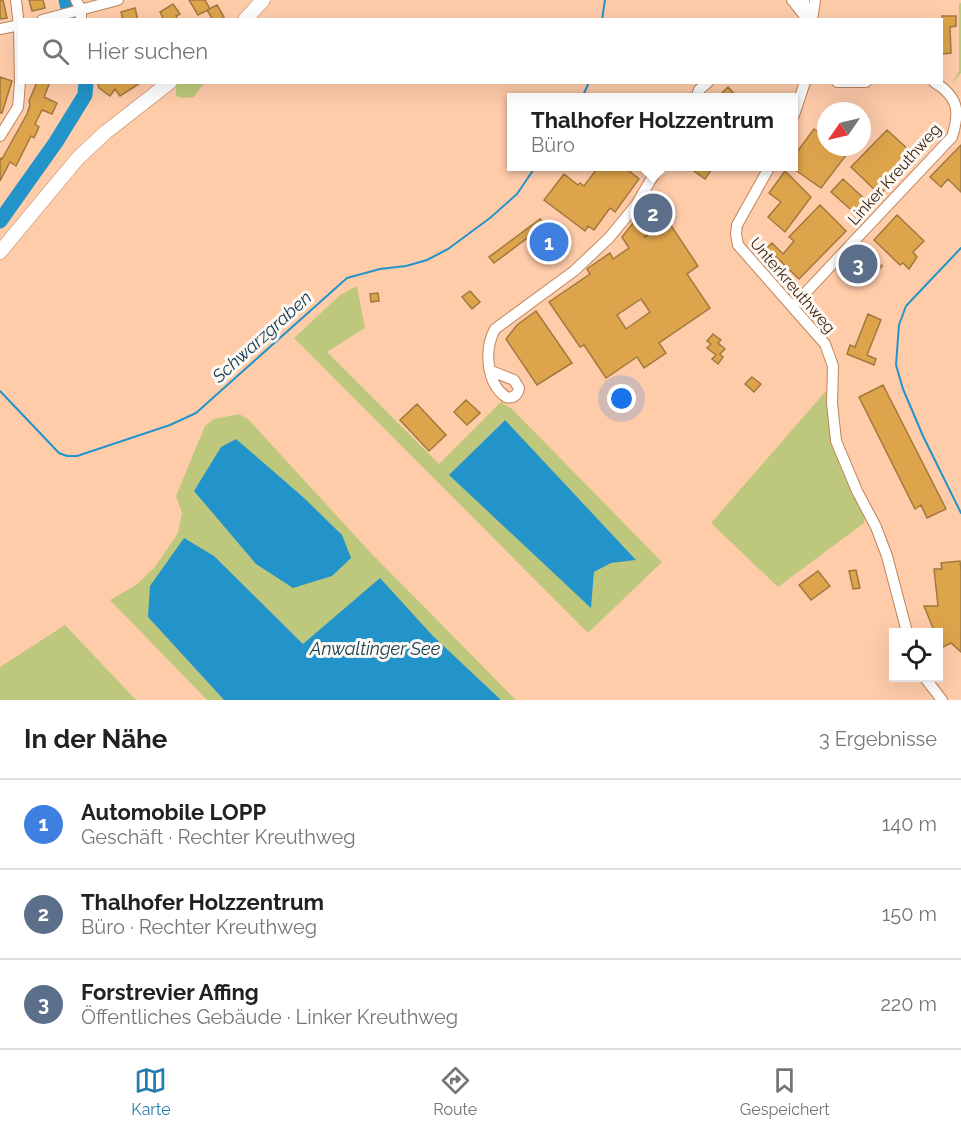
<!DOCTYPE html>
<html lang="de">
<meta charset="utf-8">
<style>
:root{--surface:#fff;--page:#f6f6f6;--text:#202124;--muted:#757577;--line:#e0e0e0;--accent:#237eac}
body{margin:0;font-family:Raleway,sans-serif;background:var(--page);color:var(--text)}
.controls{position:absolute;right:18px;bottom:18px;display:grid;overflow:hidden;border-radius:0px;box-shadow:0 6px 24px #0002}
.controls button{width:54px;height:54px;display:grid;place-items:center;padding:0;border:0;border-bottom:2px solid var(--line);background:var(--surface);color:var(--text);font:30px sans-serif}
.compass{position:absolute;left:817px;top:102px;width:54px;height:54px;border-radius:50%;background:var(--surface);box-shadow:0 6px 24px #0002;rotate:236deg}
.you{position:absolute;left:622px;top:399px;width:21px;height:21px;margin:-15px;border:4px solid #fff;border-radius:50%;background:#1a73e8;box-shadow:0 0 0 9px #1a73e833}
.badge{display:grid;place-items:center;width:39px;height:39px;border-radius:50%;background:var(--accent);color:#fff;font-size:20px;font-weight:700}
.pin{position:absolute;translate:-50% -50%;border:3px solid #fff;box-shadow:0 2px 6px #0006}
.popup{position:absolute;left:507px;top:93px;width:291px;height:78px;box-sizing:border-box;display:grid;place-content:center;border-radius:0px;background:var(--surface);filter:drop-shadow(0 2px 4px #0005);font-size:20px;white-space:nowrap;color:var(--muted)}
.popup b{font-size:22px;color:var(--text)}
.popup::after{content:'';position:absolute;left:50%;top:100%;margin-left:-12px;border:12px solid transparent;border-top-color:var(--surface)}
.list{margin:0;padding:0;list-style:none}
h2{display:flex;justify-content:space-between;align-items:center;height:78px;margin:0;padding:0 24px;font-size:26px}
h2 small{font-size:20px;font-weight:400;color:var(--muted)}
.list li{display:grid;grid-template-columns:39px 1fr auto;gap:18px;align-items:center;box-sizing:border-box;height:90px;padding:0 24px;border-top:2px solid var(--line)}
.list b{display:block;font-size:22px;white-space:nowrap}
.list p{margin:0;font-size:20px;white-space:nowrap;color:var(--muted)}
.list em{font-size:20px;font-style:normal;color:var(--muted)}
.icon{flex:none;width:33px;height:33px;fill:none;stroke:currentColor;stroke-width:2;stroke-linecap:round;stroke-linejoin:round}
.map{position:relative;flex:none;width:961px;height:700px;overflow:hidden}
.search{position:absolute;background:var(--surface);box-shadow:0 6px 24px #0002;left:18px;right:18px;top:18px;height:66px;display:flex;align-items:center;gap:15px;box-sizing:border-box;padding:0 21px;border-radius:0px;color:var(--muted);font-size:22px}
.sheet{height:348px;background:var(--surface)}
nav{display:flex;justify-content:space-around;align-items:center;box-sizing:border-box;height:84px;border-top:2px solid var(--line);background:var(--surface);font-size:16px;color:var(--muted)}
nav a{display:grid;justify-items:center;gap:3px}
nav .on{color:var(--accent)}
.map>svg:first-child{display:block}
.green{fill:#bdc87c;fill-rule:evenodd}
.water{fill:#2394ca}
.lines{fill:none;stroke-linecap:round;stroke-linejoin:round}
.stream{stroke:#2394ca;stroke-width:2}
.river{stroke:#2394ca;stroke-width:15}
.building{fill:#dda44b;stroke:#a1793e;stroke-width:1.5;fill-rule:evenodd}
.minor-casing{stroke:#be845a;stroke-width:12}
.major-casing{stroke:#be845a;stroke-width:15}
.minor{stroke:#fff;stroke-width:10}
.major{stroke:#fff;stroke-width:14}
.labels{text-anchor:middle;stroke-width:6;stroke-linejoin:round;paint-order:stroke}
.street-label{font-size:16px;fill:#321b0a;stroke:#fef8f3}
.water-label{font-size:18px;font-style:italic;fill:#123e55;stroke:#fef8f3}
</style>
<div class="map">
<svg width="961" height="700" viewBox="0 0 961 700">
<rect width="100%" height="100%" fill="#fca"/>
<path class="green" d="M959 3H961V73L951 85 959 71Z
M181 82H204V83L194 97 182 98 176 96V86Z
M357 286 365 328 327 352 439 464 501 402 512 409 662 562 588 633 294 338 340 295ZM504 420 636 560 611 563 594 572 591 607 450 475Z
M826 391 832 436 844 474 865 516 864 523 778 587 711 523Z
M239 414 249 420 369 551 516 700H501L432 635 303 644 214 556 148 617 224 700H207L110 600 136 585 155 567 178 533 182 513 176 496 205 426 214 419ZM236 440 303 497 221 447Z
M65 625 136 700H0V667Z"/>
<path class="water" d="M505 420 636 560 611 563 594 572 591 608 449 475Z
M236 439 303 497 342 535 351 558 332 576 293 588 256 564 194 491 221 447Z
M184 538 214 556 303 644 380 578 432 635 501 700H224L148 617 150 586Z"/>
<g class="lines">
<path class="stream" d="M602 20 605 0
M582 98 589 82
M961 248 906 306 899 325 896 365 903 389 923 436 961 513
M0 391 59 453 67 456H77L170 425 196 413 347 278 380 269 406 266 427 260 448 249 490 218 517 194 536 166"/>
<path class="river" d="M66 0 71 20
M0 221 56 142 85 95 86 82"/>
</g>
<path class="building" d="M0 0H3L7 18 0 19Z
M29 0H43L45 8 32 11Z
M189 0H205L210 9 198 15Z
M173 4 180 14 176 16 178 20H164L160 12Z
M217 5 224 17 219 20H213L207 10Z
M135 8 138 20H123L121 12Z
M942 16H956V26L950 27 951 53 942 54Z
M0 77 12 81 2 113H0Z
M37 82H50L44 97 57 103 52 114 42 110 35 124 39 127 34 138 31 136 16 166 10 162 0 181V158L2 159 27 114 30 105 29 101Z
M97 82H142L120 96 115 89 110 96 99 88Z
M728 87 738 98H717Z
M814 129 826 138V147H838L847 154 821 188 794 169V156Z
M887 130 910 151 885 179 890 184 880 195 851 167Z
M961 145V192L948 179 941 187 930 177Z
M599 166H623L639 179 615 212 610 208 594 230 588 226 585 231 544 200 564 174 578 185 580 183 584 186Z
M697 166H714L705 179 694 171Z
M785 171 811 197 785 232 768 217 781 202 769 193Z
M843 179 869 203 858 216 831 192Z
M653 201 664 209 644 238 668 221 698 266 687 274 710 308 659 343 666 353 644 368 637 357 606 378 584 345 580 347 549 302 590 274 587 269 588 268 610 253 613 259 629 248 622 237 637 218 640 220ZM641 299 650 312 626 329 617 315Z
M820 205 846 231 799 279 772 253 764 261 759 256 772 243 783 254 794 241 789 237Z
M897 215 924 241 913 252 917 257 909 269 903 263 900 265 874 240Z
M540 219 567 249 552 262 530 236 494 263 489 257Z
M862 248 882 266 863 285 844 267Z
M470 291 480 302 472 309 462 297Z
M378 293 379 301 371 302 370 294Z
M536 311 572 363 537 385 506 339 517 325Z
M868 314 881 320 867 355 876 359 874 365 847 354 850 345 855 347Z
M713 334 721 340 718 343 725 349 720 354 723 357 718 364 712 359 716 355 707 348 711 344 707 341Z
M752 377 761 384 754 392 745 384Z
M883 385 946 509 927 518 921 505 915 509 859 397Z
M466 400 480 413 467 425 454 412Z
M417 404 446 435 429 451 400 420Z
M960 561 961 570V652L951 643 943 647 939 639V633H935L924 606H938L934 569H942L941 563Z
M856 570 860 588 853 589 849 571Z
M818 571 830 586 811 600 799 585Z"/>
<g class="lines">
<g class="minor-casing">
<path id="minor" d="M16 0 19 26 20 82
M76 0 81 10V20
M792 0 803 14
M804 0 805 20
M42 20 118 0
M812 20 815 0
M0 29 20 25
M837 82H866
M696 98 699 90 708 82
M794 115 805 82
M0 136 18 107 20 82
M770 166 737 225 736 234 738 245 825 344 833 366 832 403 836 441 857 491 876 527 887 556 907 632
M793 306 952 137C960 112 959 97 934 82
M491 371 514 380 519 388C518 395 513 399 506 397 486 383 484 349 495 329L574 271 609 238 636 205 659 166
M925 678 942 700"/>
</g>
<g class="major-casing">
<path id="major" d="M245 20 263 0
M0 252 78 158 106 132 170 82"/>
</g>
<use href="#minor" class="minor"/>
<use href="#major" class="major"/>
</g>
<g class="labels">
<g class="street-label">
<text transform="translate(894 174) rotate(-48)" y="6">Linker Kreuthweg</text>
<text transform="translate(793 285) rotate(49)" y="6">Unterkreuthweg</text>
</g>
<g class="water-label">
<text transform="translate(262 337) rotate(-42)" y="6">Schwarzgraben</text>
<text x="375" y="655">Anwaltinger See</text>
</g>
</g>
</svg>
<div class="controls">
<button><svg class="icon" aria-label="locate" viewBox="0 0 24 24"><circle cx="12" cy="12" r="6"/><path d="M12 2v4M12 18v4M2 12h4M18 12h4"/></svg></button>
</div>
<svg class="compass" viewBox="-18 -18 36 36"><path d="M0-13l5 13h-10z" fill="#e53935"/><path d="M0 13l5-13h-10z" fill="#757577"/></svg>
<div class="you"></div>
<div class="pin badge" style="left:549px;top:242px;background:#3f7fe0">1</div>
<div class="pin badge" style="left:653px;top:213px;background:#5c6f8a">2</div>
<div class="popup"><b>Thalhofer Holzzentrum</b>Büro</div>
<div class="pin badge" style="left:858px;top:264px;background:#5c6f8a">3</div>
<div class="search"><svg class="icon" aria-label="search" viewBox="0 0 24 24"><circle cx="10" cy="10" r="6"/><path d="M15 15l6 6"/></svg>Hier suchen</div>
</div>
<section class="sheet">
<h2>In der Nähe<small>3 Ergebnisse</small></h2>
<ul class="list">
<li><span class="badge" style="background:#3f7fe0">1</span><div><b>Automobile LOPP</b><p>Geschäft · Rechter Kreuthweg</p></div><em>140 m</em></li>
<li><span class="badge" style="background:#5c6f8a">2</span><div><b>Thalhofer Holzzentrum</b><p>Büro · Rechter Kreuthweg</p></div><em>150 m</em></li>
<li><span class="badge" style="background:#5c6f8a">3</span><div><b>Forstrevier Affing</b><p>Öffentliches Gebäude · Linker Kreuthweg</p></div><em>220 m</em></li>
</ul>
</section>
<nav>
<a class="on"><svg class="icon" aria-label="map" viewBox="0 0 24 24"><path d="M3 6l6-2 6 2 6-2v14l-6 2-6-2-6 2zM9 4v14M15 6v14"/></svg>Karte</a>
<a><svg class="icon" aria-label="directions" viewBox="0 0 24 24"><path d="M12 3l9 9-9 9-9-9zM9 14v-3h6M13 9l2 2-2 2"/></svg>Route</a>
<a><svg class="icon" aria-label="saved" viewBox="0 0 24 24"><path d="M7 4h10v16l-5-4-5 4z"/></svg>Gespeichert</a>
</nav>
